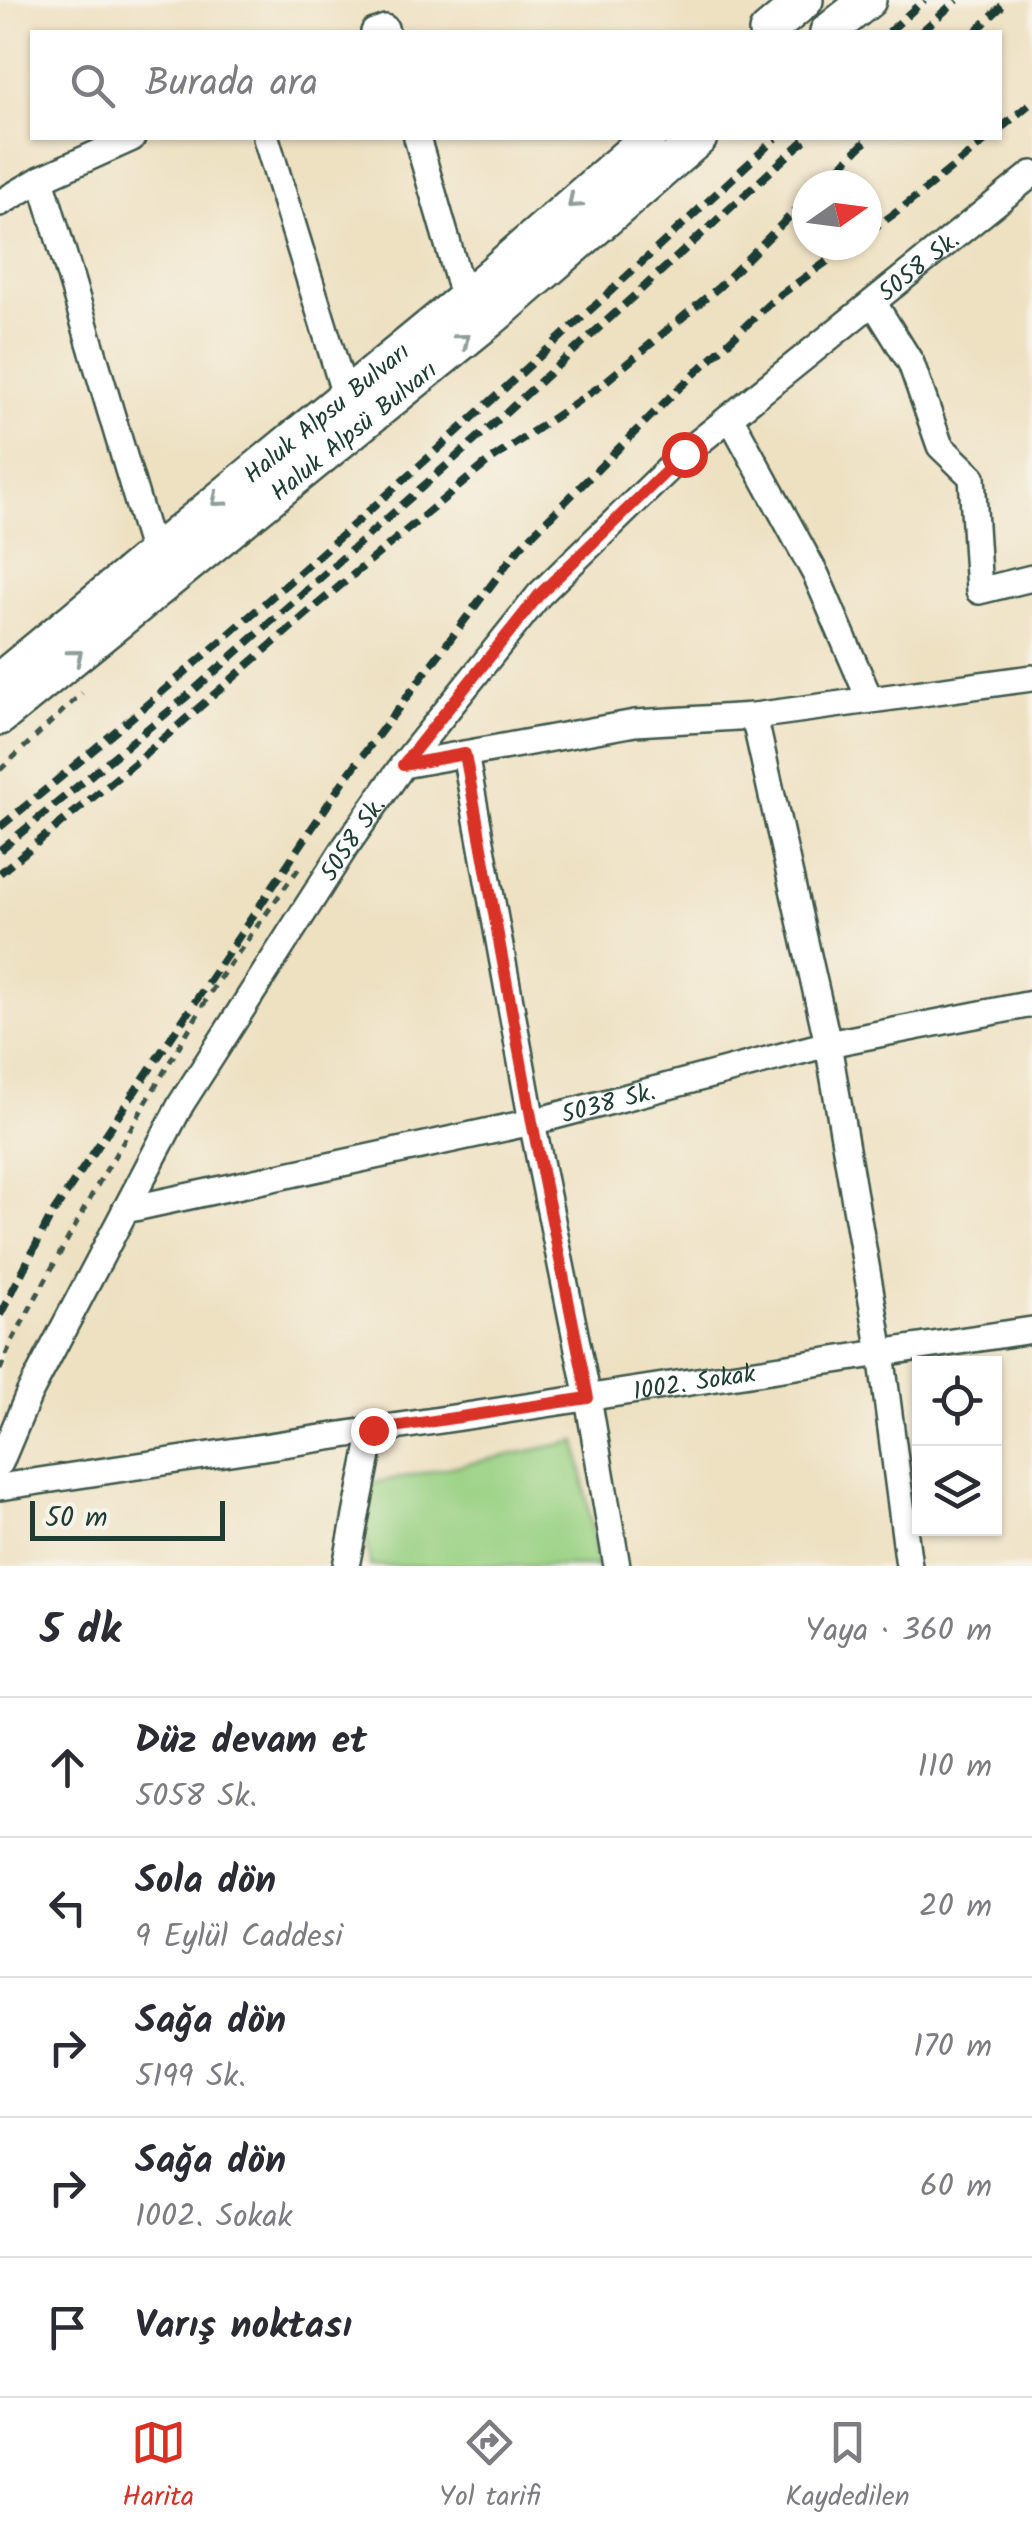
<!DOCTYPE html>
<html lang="tr">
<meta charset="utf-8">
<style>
:root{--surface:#fff;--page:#f2f2f3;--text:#2b2b33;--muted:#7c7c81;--line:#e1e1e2;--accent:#d93025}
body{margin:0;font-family:Kalam,sans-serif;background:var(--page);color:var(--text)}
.controls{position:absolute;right:30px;bottom:30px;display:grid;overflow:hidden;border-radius:0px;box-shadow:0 2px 8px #0004}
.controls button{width:90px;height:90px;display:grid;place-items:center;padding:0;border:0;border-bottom:2px solid var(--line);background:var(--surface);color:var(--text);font:50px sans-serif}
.compass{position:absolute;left:792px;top:170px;width:90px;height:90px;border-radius:50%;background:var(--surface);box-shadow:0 2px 8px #0004;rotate:76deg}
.scale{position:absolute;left:30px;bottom:25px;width:195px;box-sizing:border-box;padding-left:10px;border:5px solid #1f3d34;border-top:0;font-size:28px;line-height:35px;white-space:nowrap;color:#1f3d34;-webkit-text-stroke:8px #f7f3e8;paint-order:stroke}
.stop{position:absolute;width:30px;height:30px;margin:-22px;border:8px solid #d93025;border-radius:50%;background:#fff}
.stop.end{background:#d93025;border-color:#fff;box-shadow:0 2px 10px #0008}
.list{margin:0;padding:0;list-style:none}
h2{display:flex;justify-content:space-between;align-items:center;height:130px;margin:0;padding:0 40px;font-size:42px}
h2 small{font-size:32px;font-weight:400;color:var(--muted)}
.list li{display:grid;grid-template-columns:65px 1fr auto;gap:30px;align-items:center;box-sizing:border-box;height:140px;padding:0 40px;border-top:2px solid var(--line)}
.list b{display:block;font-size:38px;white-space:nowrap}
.list p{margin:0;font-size:32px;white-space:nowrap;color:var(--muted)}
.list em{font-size:32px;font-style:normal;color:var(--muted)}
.icon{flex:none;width:55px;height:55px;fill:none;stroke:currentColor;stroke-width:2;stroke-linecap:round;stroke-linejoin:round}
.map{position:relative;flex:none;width:1032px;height:1566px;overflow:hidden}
.search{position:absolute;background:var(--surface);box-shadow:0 2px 8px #0004;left:30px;right:30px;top:30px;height:110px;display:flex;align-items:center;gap:25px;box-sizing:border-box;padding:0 35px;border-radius:0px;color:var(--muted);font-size:38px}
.sheet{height:830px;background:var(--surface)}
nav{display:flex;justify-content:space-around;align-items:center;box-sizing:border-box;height:140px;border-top:2px solid var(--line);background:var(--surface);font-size:28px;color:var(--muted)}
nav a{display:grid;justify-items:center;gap:5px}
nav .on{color:var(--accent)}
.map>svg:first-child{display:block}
.green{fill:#99d183;stroke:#5c875c;stroke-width:2.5}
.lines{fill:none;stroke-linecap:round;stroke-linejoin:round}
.minor-casing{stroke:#3e5649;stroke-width:30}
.secondary-casing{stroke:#3e5649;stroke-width:40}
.path{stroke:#3e5649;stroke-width:5;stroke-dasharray:8 8;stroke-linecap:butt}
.minor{stroke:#fff;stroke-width:25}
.secondary{stroke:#fff;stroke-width:35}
.rail{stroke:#1f3d34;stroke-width:8;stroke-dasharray:15 8;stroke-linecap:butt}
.oneway{stroke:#8f9e9a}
.route{stroke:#d93025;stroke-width:12}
.labels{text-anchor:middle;stroke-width:8;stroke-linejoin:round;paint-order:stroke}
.street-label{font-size:25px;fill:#1f3d34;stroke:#f7f3e8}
</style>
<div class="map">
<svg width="1032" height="1566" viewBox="0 0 1032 1566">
<rect width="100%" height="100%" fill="#f7f3e8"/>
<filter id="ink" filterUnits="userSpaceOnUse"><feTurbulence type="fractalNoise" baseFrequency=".01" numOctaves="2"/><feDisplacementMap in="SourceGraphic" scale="20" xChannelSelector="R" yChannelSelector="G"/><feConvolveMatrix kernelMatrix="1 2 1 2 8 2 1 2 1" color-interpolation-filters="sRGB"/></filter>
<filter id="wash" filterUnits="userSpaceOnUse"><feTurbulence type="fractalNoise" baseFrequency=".0048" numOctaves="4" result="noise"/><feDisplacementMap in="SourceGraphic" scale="40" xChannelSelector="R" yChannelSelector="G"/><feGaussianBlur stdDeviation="2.25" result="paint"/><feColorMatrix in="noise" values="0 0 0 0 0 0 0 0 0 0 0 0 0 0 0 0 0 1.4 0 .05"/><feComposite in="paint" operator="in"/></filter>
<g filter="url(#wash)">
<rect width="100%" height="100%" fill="#eee1c2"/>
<path class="green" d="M577 1441 598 1566H370L359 1486Z"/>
</g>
<g filter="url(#ink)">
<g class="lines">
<g class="minor-casing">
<g id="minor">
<path d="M374 32 385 28 386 32"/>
<path d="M266 138 345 395"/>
<path d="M417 138 464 299"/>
<path d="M41 179 153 553"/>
<path d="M0 203 41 179 132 138"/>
<path d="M873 302 911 363 940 446 972 477 979 591 1032 578"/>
<path d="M730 417 816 575 870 700"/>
<path d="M754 716 828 1044 881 1353 909 1566"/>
<path d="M465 754 532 1122 588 1398 617 1566"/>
<path d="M403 765 635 723 754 716 1032 678"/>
<path id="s1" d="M125 1210 532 1122 828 1044 1032 1004"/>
<path id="s2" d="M0 1463 29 1394 181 1104 346 846 403 765 539 595 684 454 1032 174"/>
<path id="s3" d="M0 1487 1032 1330"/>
<path d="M346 1566 373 1430"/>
</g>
</g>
<g class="secondary-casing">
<g id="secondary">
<path d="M767 32 805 0"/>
<path d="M828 32 868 0"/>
<path id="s4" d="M0 680 464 299 648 138"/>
<path id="s5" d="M0 717 489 320 699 138"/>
</g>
</g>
<path class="path" d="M0 770 82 693
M0 1370 11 1343 94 1191 215 985 299 868"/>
<use href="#minor" class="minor"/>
<use href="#secondary" class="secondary"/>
<path class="rail" d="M889 32 924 0
M921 32 957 0
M975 32 1008 0
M1000 129 1032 102
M822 185 869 138
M867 233 901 209 989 138
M0 827C269 608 523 373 776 138
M0 850 185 698 509 410 807 138
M0 873 141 758 317 605 488 462 599 387 719 287 807 199
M0 1315 51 1216 345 779 519 548 673 394 772 301 850 245"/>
</g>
<defs><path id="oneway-chevron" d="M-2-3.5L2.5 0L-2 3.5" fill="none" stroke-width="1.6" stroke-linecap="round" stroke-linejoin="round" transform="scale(2.5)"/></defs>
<g class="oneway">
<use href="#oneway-chevron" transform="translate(574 202) rotate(139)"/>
<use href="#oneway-chevron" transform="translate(463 340) rotate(-39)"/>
<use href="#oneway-chevron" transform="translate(218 500) rotate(140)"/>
<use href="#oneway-chevron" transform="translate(76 656) rotate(-39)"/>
</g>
</g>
<g class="lines" filter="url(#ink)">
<path class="route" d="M373 1430 588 1398 532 1122 465 754 403 765 539 595 684 454"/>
</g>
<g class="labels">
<g class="street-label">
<text dy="9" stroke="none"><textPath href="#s2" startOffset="1528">5058 Sk.</textPath></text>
<text dy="9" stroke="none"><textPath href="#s4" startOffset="422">Haluk Alpsu Bulvarı</textPath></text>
<text dy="9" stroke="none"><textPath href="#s5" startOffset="455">Haluk Alpsü Bulvarı</textPath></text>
<text dy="9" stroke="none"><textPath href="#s2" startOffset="718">5058 Sk.</textPath></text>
<text dy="9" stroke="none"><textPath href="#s1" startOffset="495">5038 Sk.</textPath></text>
<text dy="9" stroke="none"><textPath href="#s3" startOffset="702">1002. Sokak</textPath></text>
</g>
</g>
</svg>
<div class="controls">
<button><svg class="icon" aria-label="locate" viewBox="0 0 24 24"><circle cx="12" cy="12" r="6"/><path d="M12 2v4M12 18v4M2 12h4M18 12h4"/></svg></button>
<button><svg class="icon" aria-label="layers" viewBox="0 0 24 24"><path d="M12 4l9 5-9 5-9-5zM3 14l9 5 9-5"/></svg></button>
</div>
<svg class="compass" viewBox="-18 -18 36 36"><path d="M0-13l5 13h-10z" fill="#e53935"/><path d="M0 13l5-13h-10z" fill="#7c7c81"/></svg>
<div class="scale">50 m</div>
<div class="stop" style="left:684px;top:454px"></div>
<div class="stop end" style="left:373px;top:1430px"></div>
<div class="search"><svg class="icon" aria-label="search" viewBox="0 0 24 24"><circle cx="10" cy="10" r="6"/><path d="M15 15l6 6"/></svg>Burada ara</div>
</div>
<section class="sheet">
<h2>5 dk<small>Yaya · 360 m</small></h2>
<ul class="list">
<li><svg class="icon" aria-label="ahead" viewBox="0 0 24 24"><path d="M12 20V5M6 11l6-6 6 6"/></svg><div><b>Düz devam et</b><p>5058 Sk.</p></div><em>110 m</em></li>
<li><svg class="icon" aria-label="left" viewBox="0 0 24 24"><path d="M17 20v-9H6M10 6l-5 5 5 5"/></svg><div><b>Sola dön</b><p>9 Eylül Caddesi</p></div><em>20 m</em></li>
<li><svg class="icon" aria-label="right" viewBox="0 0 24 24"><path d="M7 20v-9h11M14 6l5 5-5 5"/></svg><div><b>Sağa dön</b><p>5199 Sk.</p></div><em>170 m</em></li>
<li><svg class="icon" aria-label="right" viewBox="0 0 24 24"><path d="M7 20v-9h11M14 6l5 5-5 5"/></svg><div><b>Sağa dön</b><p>1002. Sokak</p></div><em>60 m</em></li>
<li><svg class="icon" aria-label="arrive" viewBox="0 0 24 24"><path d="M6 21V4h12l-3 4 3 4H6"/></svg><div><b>Varış noktası</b></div></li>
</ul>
</section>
<nav>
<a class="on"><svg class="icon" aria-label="map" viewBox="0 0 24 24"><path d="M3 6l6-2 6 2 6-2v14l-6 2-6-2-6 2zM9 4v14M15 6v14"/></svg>Harita</a>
<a><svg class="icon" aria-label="directions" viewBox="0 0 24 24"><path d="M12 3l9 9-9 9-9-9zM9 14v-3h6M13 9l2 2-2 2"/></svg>Yol tarifi</a>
<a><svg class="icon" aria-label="saved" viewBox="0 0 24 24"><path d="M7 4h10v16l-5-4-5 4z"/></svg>Kaydedilen</a>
</nav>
